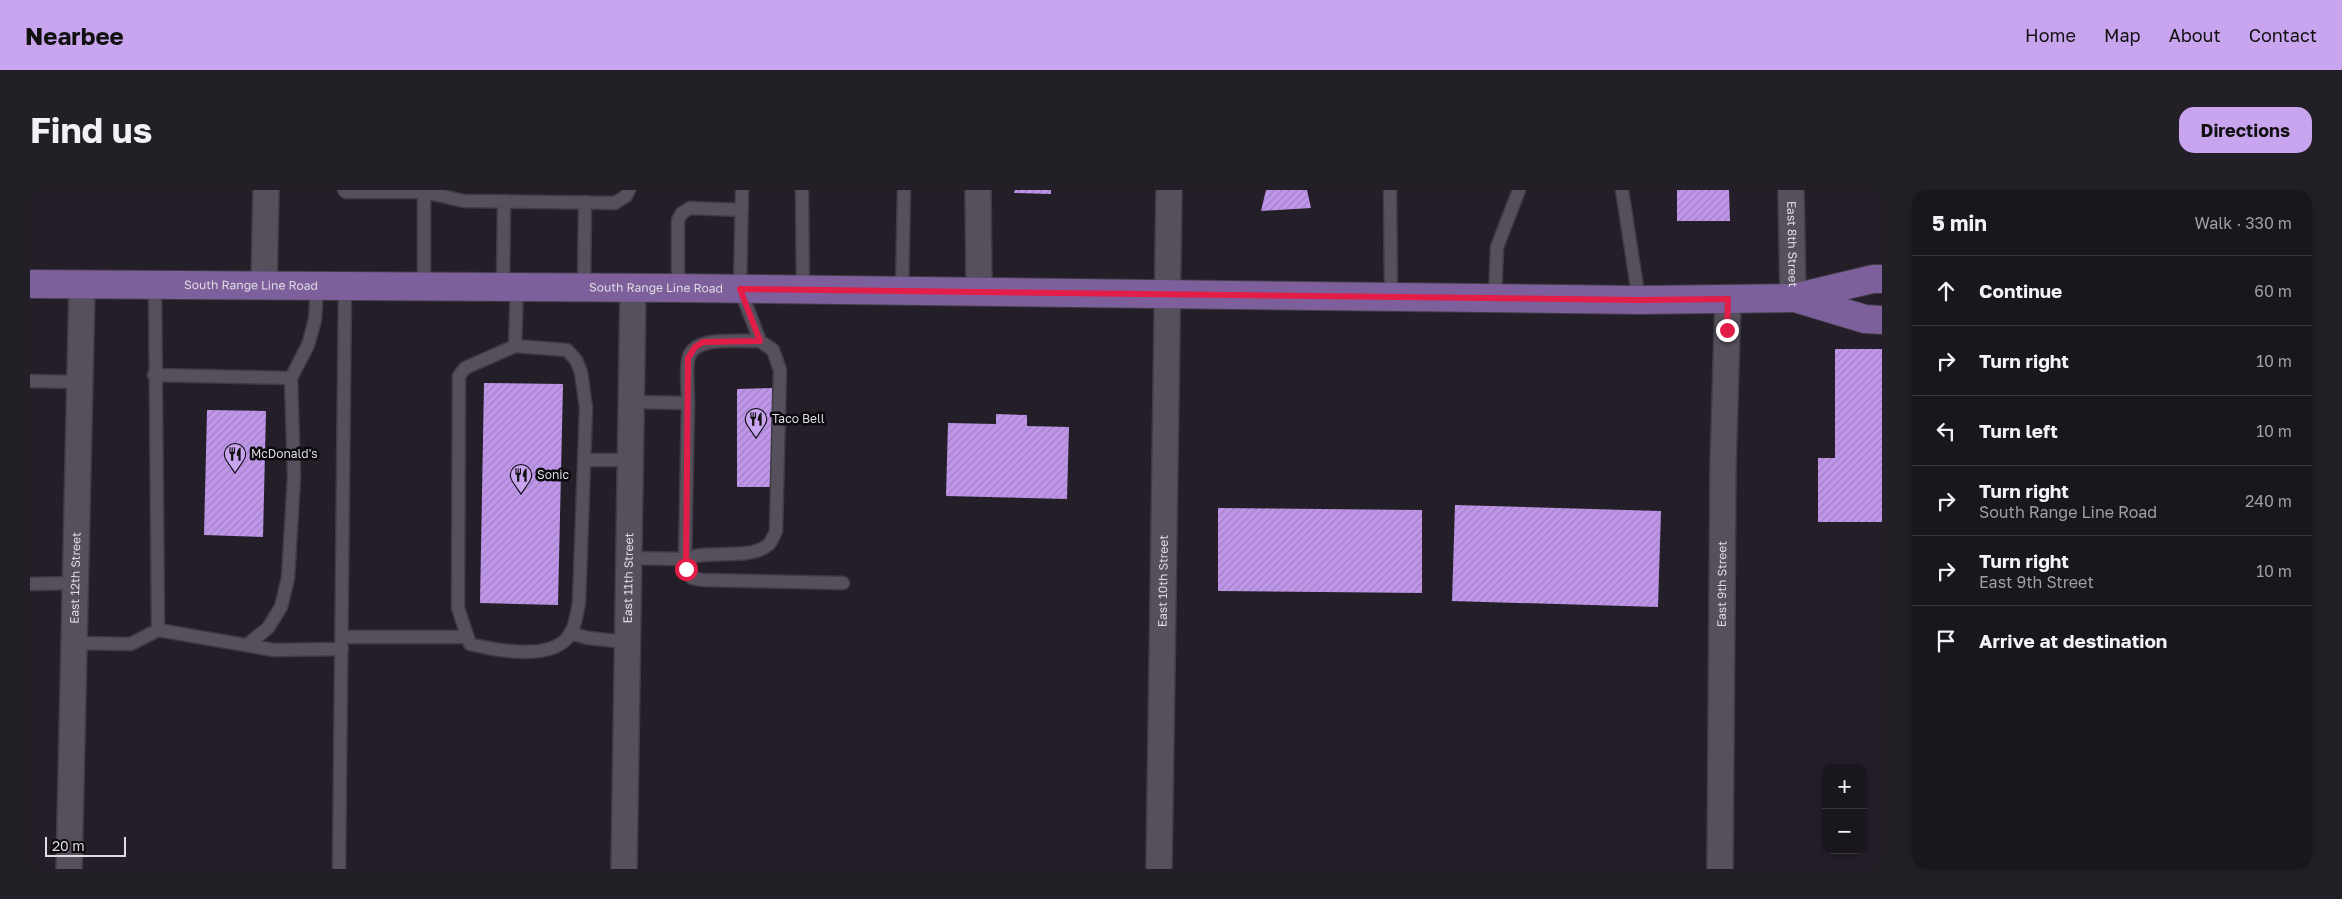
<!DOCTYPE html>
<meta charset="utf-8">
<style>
:root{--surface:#1a161e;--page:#231f27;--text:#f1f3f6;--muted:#9f9fa4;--line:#38353c;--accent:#c8a5ee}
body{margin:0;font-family:"Golos Text",sans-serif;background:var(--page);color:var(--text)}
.controls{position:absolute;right:15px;bottom:15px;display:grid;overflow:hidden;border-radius:10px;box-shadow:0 2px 8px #0003}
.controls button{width:45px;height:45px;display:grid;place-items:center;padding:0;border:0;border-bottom:1px solid var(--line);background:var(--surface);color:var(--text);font:25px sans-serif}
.scale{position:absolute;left:15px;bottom:12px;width:81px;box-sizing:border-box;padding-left:5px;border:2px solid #dfdce3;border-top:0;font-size:14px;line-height:18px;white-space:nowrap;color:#dfdce3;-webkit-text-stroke:4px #0b090e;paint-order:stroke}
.stop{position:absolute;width:15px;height:15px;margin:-11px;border:4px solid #e11d48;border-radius:50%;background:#fff}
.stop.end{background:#e11d48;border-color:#fff;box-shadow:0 1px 5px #0008}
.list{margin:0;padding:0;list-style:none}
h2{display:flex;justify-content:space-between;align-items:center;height:65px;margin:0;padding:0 20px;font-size:21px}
h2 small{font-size:16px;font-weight:400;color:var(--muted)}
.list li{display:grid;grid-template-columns:32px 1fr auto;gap:15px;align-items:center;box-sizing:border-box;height:70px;padding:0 20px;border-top:1px solid var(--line)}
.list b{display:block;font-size:19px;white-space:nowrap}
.list p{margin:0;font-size:16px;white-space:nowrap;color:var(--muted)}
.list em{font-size:16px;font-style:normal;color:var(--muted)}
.icon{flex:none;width:28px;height:28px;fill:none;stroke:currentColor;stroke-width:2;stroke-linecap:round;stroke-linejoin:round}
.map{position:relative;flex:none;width:1852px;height:679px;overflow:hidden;border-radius:15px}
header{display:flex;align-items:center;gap:30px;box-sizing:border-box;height:70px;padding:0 25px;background:var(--accent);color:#111}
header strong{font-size:24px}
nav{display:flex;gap:28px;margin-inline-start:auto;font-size:18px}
.intro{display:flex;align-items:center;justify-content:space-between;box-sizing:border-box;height:120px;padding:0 30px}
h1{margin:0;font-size:35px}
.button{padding:12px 22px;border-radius:15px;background:var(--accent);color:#111;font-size:18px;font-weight:700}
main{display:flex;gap:30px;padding:0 30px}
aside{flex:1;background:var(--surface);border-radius:15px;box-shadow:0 2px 8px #0003}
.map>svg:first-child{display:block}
.building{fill:url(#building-hatch)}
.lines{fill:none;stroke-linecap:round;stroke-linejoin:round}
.service-casing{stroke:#3f3b43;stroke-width:15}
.minor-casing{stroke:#3f3b43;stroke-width:28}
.primary-casing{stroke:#3f3b43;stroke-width:30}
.service{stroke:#55505c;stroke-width:12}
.minor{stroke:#55505c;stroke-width:25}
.primary{stroke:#7d5f9b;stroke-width:28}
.route{stroke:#e11d48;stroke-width:6}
.labels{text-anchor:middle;stroke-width:5;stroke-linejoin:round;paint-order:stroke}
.street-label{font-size:12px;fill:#dfdce3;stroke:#0b090e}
.poi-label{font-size:12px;fill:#dfdce3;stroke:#0b090e;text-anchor:start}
</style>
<header>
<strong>Nearbee</strong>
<nav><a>Home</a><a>Map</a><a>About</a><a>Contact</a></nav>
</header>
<div class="intro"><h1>Find us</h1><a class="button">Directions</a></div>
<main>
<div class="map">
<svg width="1852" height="679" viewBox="0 0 1852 679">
<defs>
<pattern id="building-hatch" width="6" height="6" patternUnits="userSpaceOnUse" patternTransform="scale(1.25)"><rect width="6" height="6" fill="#bf96ea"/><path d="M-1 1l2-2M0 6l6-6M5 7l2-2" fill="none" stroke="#a081c0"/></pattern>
</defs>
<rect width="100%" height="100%" fill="#231e28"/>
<path class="building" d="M985 0H1021V4L984 3Z
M1236 0H1277L1281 18 1231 21Z
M1647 0H1699L1700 31H1647Z
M1805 159H1852V332H1788V268H1805Z
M454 193 533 194 528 415 450 413Z
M745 198V297H707V199Z
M177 220 236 221 233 347 174 345Z
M966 224 997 225V236L1039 237 1037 309 916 306 918 233 966 234Z
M1425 315 1631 321 1628 417 1422 411Z
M1188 318 1392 320V403L1188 401Z"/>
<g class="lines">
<g class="service-casing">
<path id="service" d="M314 0 316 2H394L434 11 585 13 596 6 599 0
M394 0V97
M772 0 773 100
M1360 0 1361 107
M1592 0 1609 110
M125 96 128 440
M473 97 474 11
M554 97 555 12
M648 98V30L652 23 660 18 712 20
M872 101 874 0
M1465 108 1467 57 1489 0
M730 151 743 160 750 180 746 341C744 345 742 351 739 354 722 371 678 359 655 369L656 379 662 388 672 390 813 393
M485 156 537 160 546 170 551 182 556 218 549 413C546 426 545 443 533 452 512 469 464 460 440 454L428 418 429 186 435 178Z
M485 156 487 97
M124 185 261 188
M0 191 48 192
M658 213C658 199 656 184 658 170 662 144 710 152 730 151L710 99 712 0
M554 270H600
M599 368 655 369 658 213 601 212
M0 394 45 393
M540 443 558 448 597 452
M312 447H437
M44 453 101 454 128 440 244 460 312 459
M217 455 238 438 251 417 258 388 264 287 261 188 278 155 285 130 287 96
M309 679 315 96"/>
</g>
<g class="minor-casing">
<g id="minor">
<path d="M948 0 949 102"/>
<path id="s1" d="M1761 0 1763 108"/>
<path d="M234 96 236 0"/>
<path id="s2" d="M39 679 52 96"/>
<path id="s3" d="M594 679 603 98"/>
<path id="s4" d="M1129 679 1139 0"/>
<path id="s5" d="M1690 679 1693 276 1698 109"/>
</g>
</g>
<g class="primary-casing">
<g id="primary">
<path id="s6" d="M0 94 648 98 1609 110 1763 108 1843 89H1852"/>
<path d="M1765 108 1835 129 1852 130"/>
</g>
</g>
<use href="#service" class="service"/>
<use href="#minor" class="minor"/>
<use href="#primary" class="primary"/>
</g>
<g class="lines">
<path class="route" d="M656 379 658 168 665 157 673 152 730 151 710 99 1609 110 1698 109 1697 140"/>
</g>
<defs>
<g id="restaurant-pin" transform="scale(1.125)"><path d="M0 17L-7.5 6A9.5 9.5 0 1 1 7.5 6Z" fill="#c8a5ee" stroke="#0b090e"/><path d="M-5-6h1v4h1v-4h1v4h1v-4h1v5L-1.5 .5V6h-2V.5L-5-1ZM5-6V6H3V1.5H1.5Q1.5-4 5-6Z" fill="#111"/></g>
</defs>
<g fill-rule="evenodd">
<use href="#restaurant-pin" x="726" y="229"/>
<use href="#restaurant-pin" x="205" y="264"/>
<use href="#restaurant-pin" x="491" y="285"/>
</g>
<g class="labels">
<g class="street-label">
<text dy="4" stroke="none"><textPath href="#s1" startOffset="54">East 8th Street</textPath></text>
<text dy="4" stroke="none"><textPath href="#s6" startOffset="221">South Range Line Road</textPath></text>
<text dy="4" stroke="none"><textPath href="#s6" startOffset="626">South Range Line Road</textPath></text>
<text dy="4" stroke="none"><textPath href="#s2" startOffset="291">East 12th Street</textPath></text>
<text dy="4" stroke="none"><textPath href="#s3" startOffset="291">East 11th Street</textPath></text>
<text dy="4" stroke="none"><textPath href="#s4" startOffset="288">East 10th Street</textPath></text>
<text dy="4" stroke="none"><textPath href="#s5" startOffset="285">East 9th Street</textPath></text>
</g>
<g class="poi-label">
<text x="742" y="233">Taco Bell</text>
<text x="221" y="268">McDonald's</text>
<text x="507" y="289">Sonic</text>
</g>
</g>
</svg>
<div class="controls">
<button>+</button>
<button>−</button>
</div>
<div class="scale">20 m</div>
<div class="stop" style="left:656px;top:379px"></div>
<div class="stop end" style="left:1697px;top:140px"></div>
</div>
<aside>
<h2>5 min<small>Walk · 330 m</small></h2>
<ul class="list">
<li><svg class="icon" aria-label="ahead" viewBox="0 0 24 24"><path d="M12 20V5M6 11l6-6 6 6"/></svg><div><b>Continue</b></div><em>60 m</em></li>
<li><svg class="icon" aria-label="right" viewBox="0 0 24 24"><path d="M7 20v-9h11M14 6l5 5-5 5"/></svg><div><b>Turn right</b></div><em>10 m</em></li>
<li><svg class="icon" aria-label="left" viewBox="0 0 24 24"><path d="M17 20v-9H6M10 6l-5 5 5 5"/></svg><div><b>Turn left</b></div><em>10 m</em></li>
<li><svg class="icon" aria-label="right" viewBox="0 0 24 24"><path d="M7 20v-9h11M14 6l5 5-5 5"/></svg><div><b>Turn right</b><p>South Range Line Road</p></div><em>240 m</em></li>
<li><svg class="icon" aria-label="right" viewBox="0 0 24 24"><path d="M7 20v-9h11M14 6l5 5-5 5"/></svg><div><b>Turn right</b><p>East 9th Street</p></div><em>10 m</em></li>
<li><svg class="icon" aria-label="arrive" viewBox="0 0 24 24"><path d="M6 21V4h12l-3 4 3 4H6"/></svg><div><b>Arrive at destination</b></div></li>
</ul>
</aside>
</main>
